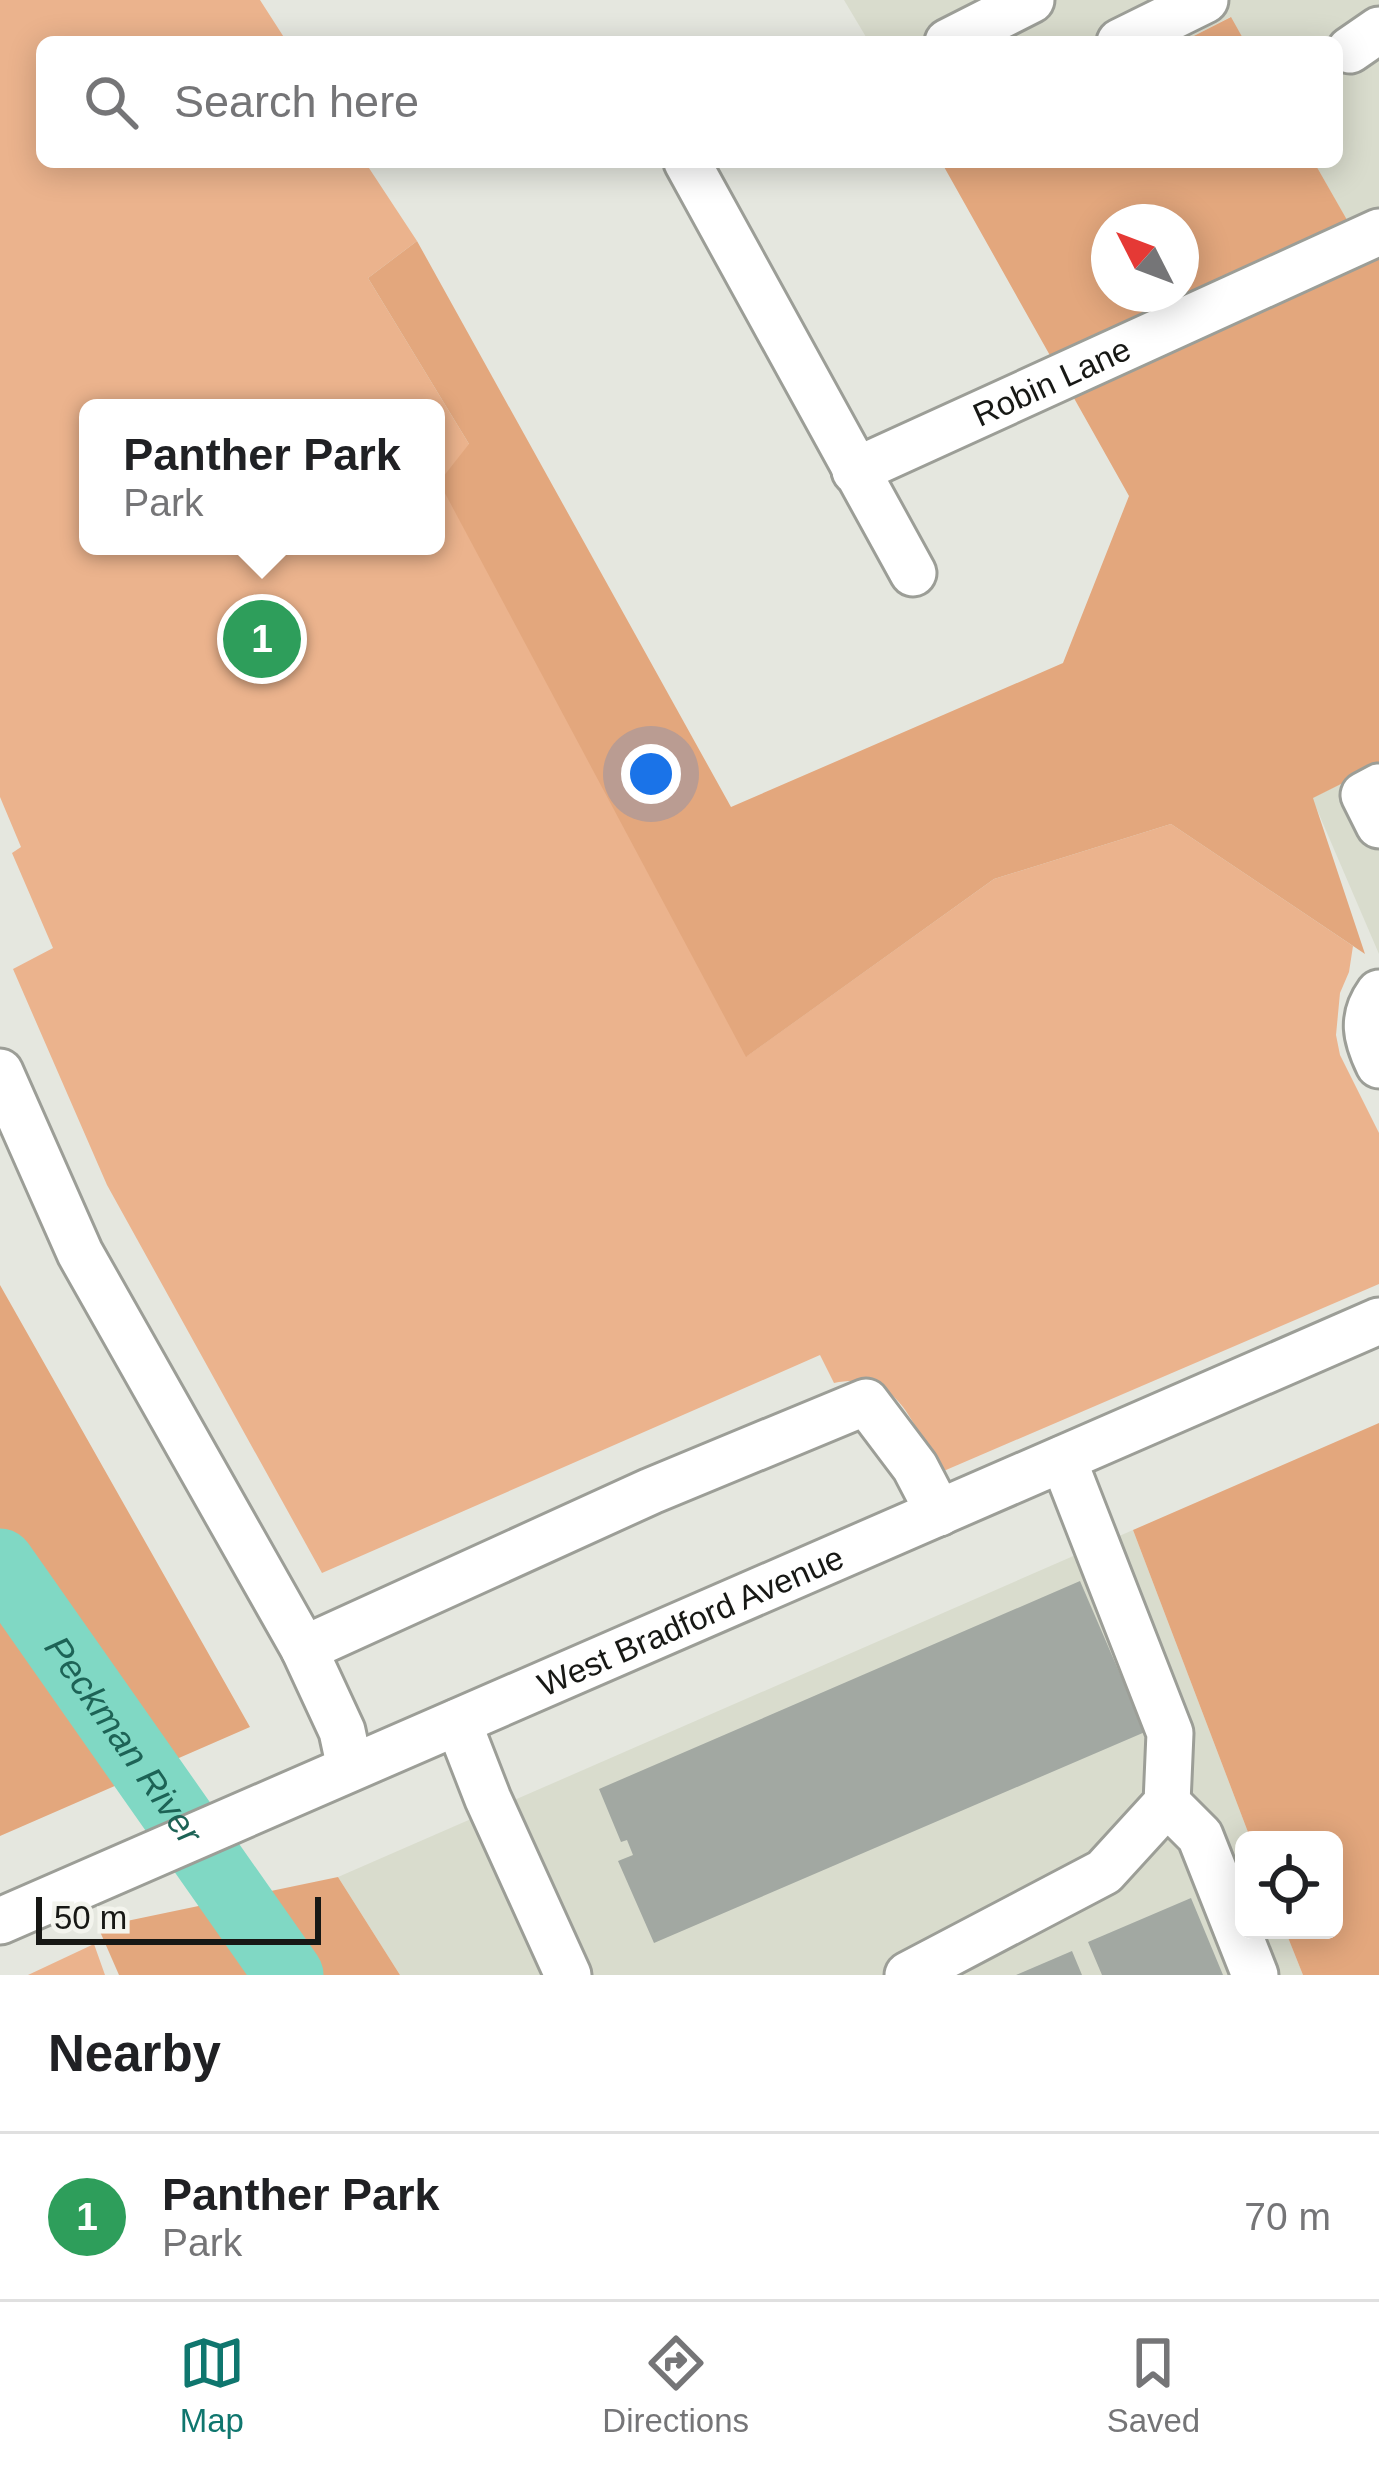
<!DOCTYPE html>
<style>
:root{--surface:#fff;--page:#f6f6f6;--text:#202124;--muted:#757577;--line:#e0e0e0;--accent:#0f766e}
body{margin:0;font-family:Helvetica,sans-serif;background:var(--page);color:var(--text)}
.controls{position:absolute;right:36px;bottom:36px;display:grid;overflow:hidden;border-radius:18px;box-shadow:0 6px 30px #0003}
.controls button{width:108px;height:108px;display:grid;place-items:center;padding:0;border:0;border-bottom:3px solid var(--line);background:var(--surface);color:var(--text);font:60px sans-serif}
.compass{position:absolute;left:1091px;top:204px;width:108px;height:108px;border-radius:50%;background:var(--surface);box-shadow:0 6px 30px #0003;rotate:312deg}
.scale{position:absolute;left:36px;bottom:30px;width:285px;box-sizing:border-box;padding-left:12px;border:6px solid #171815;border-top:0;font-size:33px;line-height:42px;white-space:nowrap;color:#171815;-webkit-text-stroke:9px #f3f4ed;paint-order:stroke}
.you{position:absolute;left:651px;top:774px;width:42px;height:42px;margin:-30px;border:9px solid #fff;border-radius:50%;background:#1a73e8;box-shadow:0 0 0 18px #1a73e833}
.badge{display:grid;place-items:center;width:78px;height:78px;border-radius:50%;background:var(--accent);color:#fff;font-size:39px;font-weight:700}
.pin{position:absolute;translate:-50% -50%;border:6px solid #fff;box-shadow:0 3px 12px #0006}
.popup{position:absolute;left:79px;top:399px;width:366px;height:156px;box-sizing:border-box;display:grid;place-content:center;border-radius:18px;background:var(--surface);filter:drop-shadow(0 3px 9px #0005);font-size:39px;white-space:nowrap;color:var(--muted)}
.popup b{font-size:45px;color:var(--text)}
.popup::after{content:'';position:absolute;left:50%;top:100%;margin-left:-24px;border:24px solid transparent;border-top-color:var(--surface)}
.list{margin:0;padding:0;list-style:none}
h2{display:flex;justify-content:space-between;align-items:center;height:156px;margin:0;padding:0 48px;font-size:51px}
h2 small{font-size:39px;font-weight:400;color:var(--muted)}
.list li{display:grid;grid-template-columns:78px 1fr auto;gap:36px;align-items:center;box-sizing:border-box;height:168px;padding:0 48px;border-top:3px solid var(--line)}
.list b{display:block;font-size:45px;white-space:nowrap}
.list p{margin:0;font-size:39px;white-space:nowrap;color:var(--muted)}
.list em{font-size:39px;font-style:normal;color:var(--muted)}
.icon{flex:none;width:66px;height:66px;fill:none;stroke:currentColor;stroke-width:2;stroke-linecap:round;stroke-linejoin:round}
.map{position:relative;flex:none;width:1379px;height:1975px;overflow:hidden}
.search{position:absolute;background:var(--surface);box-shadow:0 6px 30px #0003;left:36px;right:36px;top:36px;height:132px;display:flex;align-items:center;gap:30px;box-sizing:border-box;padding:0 42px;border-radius:18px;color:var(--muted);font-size:45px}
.sheet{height:324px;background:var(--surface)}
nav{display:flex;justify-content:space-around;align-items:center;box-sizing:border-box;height:168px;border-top:3px solid var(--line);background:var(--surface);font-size:33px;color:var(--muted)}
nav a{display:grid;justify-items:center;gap:6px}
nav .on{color:var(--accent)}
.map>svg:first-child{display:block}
.built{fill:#d9dccd}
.green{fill:#ebb38d;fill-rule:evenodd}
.forest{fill:#e3a77d;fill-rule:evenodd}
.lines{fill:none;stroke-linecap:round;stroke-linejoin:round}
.river{stroke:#80d8c4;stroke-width:69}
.building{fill:#a2a8a2}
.minor-casing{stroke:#9c9e97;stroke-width:51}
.minor{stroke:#fff;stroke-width:45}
.labels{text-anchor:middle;stroke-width:12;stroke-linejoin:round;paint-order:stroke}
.street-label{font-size:33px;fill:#171815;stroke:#f3f4ed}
.water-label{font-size:36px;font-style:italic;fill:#1d6356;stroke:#f3f4ed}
</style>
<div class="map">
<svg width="1379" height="1975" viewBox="0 0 1379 1975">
<rect width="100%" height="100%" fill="#e5e7df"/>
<path class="built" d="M844 0H1379V241L1363 249 1314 162H1337V42H1245L1230 17 1182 42H869Z
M1379 765V954L1312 798Z
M1133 1530 1251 1840H1244V1930H1285L1303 1975H400L338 1877Z"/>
<path class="green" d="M0 0H260L287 42H42V162H365L417 241 368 278 469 444 747 1056 994 879 1171 824 1353 946 1349 972 1340 993 1336 1035 1340 1055 1379 1133V1284L939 1473C913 1425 900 1370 834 1383L820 1355 322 1573 107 1185 13 969 53 948 12 853 21 847 0 797ZM88 408H436V546H88Z
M94 1944 105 1975H28Z"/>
<path class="forest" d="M1231 17 1245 42H1182Z
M948 162H1314L1363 248 1379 241V765L1313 798 1365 954 1171 824 994 879 746 1057 439 482 469 444 368 278 417 241 731 807 1063 663 1129 496 943 165ZM1109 222H1181V294H1109Z
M0 1285 250 1727 0 1836Z
M1379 1423V1975H1303L1285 1930H1334V1840H1251L1133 1530Z
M338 1877 400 1975H119L98 1927Z"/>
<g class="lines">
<path class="river" id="s1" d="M0 1563 289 1975"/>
</g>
<path class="building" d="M1080 1581 1145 1732 654 1943 618 1861 633 1855 627 1840 621 1842 599 1789Z
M1191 1898 1223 1975H1102L1088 1942Z
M1072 1951 1082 1975H1016Z"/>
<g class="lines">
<g class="minor-casing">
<g id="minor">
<path d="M948 42 1031 0"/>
<path d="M1120 42 1205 0"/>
<path d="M1350 50 1379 30"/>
<path d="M687 162 913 573"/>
<path id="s2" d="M855 471 1379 232"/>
<path d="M1379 787 1364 795 1379 825"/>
<path d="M1379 993C1361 1018 1366 1038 1379 1065"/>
<path d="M0 1072 80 1253 304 1649"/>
<path d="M458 1722 488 1799 568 1975"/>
<path d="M350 1768 342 1731 304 1649 651 1491 866 1402 915 1467 939 1513"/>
<path d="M1167 1803 1200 1836 1255 1975"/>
<path id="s3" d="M0 1921 1379 1321"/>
<path d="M908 1975 1104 1872 1167 1803 1170 1733 1063 1459"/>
</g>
</g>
<use href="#minor" class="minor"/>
</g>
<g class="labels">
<g class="street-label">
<text dy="12" stroke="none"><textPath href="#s2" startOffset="216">Robin Lane</textPath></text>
<text dy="12" stroke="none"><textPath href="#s3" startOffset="753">West Bradford Avenue</textPath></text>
</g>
<g class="water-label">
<text dy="13" stroke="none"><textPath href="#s1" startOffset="216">Peckman River</textPath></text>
</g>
</g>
</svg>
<div class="controls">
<button><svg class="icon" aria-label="locate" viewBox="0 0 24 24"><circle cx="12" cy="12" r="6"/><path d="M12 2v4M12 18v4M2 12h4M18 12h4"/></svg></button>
</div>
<svg class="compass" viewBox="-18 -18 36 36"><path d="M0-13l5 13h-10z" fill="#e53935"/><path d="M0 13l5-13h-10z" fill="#757577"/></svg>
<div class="scale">50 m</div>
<div class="you"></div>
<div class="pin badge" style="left:262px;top:639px;background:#2e9e5b">1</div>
<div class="popup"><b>Panther Park</b>Park</div>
<div class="search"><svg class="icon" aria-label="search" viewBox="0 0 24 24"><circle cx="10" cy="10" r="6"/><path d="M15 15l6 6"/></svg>Search here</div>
</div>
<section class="sheet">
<h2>Nearby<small></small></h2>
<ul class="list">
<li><span class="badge" style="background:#2e9e5b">1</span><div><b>Panther Park</b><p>Park</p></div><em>70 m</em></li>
</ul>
</section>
<nav>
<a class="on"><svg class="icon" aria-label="map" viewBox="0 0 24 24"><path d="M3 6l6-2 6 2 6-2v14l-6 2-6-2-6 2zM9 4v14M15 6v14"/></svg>Map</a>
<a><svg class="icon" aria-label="directions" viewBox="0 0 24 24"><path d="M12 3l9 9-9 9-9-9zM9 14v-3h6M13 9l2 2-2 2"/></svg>Directions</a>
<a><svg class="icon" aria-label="saved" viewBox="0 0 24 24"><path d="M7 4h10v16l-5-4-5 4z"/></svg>Saved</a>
</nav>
